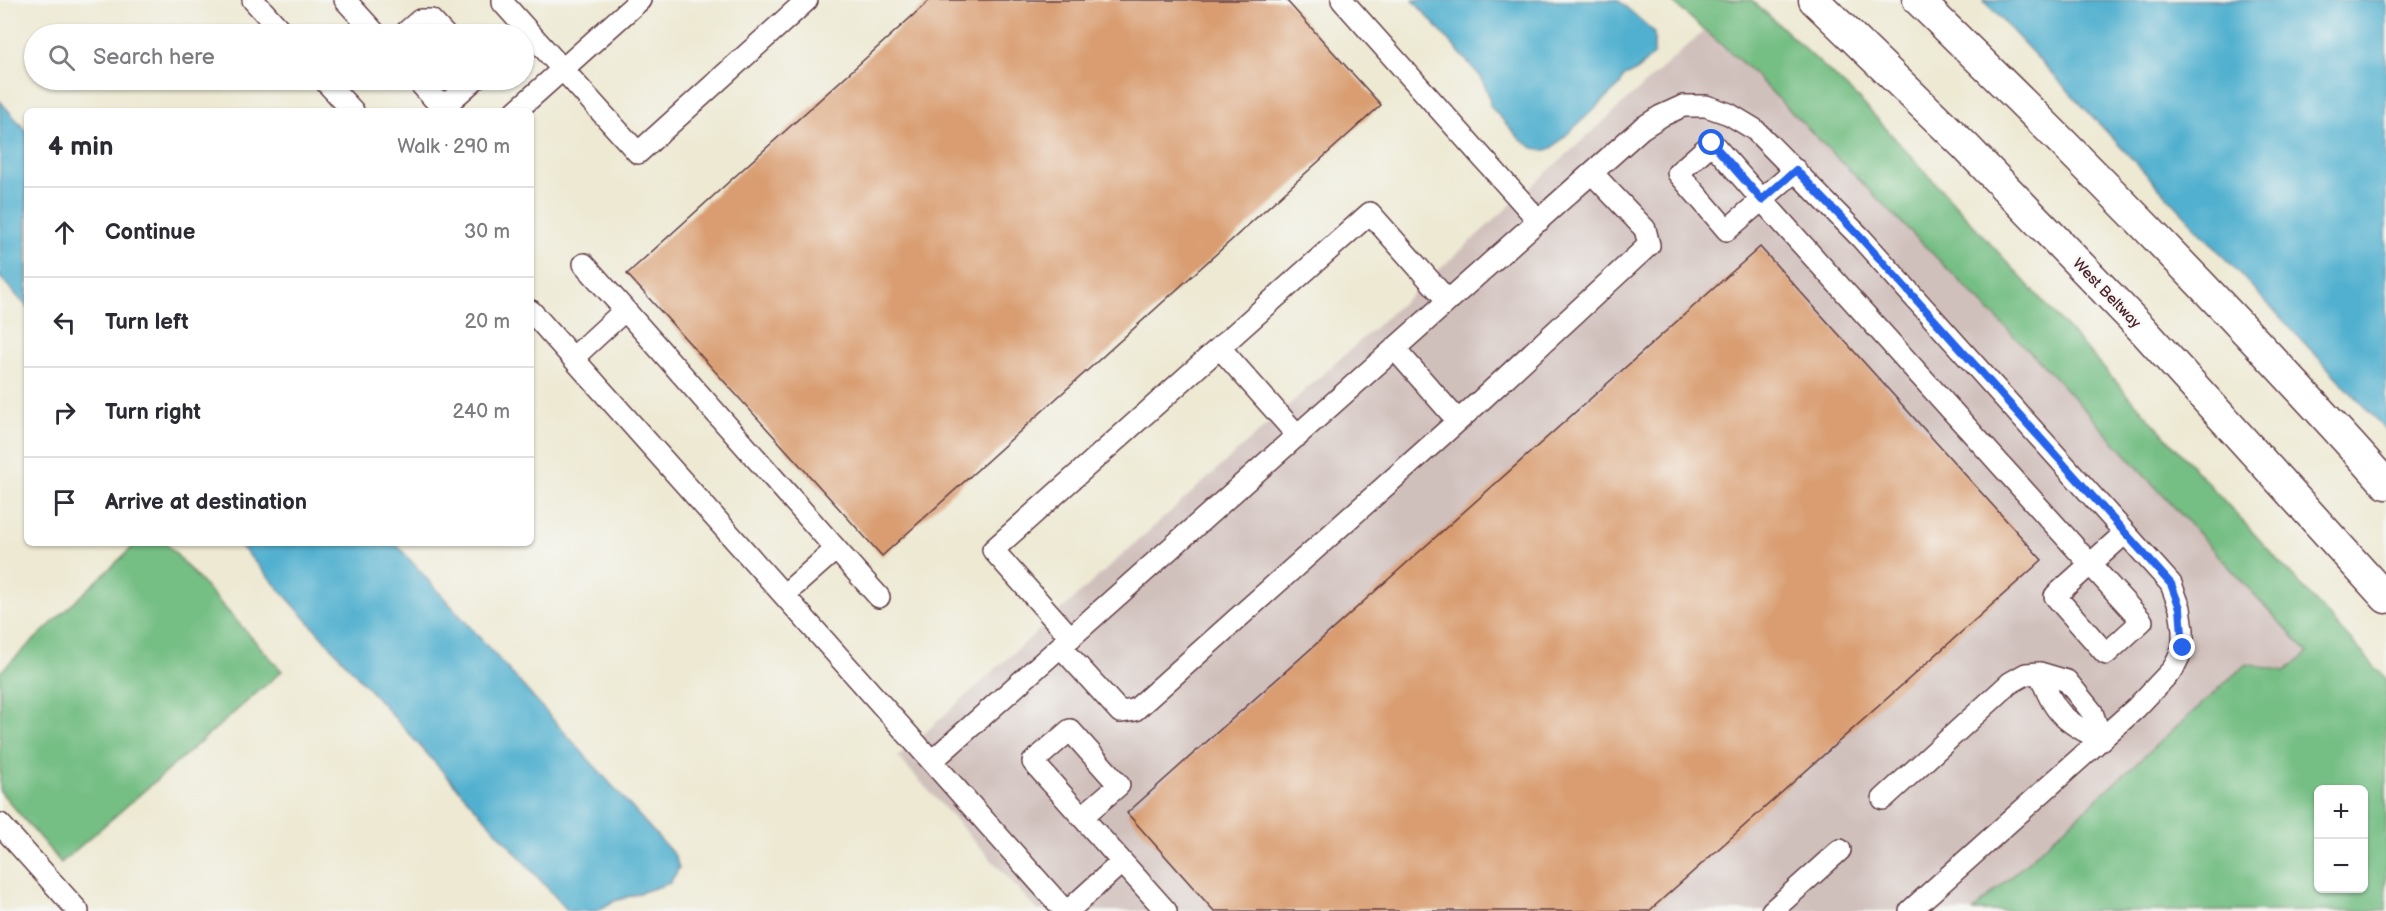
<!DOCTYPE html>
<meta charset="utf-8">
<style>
:root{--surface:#fff;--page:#f2f2f3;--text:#2b2b33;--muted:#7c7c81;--line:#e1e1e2}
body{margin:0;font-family:"Balsamiq Sans",sans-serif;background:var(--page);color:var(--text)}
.controls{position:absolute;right:18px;bottom:18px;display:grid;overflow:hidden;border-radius:9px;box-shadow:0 2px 4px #0004}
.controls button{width:54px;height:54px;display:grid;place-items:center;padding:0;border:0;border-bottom:2px solid var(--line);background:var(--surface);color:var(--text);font:30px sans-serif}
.stop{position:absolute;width:18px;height:18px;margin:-14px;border:4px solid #2563eb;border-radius:50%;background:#fff}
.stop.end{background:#2563eb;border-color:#fff;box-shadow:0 2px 6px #0008}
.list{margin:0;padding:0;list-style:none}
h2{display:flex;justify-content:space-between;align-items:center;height:78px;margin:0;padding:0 24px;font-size:26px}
h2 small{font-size:20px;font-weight:400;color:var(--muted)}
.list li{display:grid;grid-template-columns:39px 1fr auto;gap:18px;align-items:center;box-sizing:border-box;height:90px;padding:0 24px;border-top:2px solid var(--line)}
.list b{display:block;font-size:22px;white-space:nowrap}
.list em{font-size:20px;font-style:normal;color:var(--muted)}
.icon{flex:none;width:33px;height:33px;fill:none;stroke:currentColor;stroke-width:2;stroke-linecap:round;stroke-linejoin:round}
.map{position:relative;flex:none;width:2386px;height:911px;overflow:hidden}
.search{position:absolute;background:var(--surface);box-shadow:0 2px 4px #0004;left:24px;top:24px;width:510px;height:66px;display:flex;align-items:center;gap:15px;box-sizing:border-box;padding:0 21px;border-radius:33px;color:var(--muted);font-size:22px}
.panel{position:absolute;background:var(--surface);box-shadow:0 2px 4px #0004;left:24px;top:108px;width:510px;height:438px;border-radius:9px}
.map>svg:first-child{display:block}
.industrial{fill:#d0c0bc}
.forest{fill:#75be84;stroke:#606e58;stroke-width:1.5;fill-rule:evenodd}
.water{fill:#51b0cf;stroke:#4e687d;stroke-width:1.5}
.building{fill:#d99d71}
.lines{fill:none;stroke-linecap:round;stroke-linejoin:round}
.minor-casing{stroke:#623d44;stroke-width:24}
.highway-casing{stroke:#623d44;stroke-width:33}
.minor{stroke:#fff;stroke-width:21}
.highway{stroke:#fff;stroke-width:30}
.route{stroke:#2563eb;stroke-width:8}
.labels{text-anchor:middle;stroke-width:4.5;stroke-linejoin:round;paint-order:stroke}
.street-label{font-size:15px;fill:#4a1f2b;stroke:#f6f6f2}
</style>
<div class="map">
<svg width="2386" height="911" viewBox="0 0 2386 911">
<rect width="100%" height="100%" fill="#f6f6f2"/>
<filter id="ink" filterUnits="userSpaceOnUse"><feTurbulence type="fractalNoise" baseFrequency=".0167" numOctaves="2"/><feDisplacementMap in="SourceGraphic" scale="12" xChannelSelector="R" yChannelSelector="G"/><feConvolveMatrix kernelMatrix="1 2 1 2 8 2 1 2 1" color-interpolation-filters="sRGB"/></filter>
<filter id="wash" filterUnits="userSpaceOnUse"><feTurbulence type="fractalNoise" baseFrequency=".008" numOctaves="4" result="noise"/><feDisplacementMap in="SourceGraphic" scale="24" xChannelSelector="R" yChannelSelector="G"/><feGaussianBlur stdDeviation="1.35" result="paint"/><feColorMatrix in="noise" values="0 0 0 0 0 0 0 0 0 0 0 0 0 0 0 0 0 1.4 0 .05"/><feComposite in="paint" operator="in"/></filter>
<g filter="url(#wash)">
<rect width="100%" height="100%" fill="#ede9d3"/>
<path class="industrial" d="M1705 30 1748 68 2052 374 2308 653 2285 671 2246 664 1973 911H1038L898 757Z"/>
<path class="forest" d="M1670 0H1752L1860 100 2386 679V911H1973L2246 664 2285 671 2308 653 2052 374 1748 68ZM2318 790H2364V888H2318Z
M137 543H166L282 671 61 863 0 791V672Z"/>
<path class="water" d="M1413 0H1618L1654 32V54L1635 72 1624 76 1620 85 1552 148 1543 151 1532 147 1519 138 1490 106 1489 96 1481 77Z
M1983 0H2386V430L1987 4Z
M0 101 27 132V307L0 277Z
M238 543H395L675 856 679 868 670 883 612 902 597 911H568Z"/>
<g id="blocks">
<path class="building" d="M930 0H1286L1381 105 882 556 627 274Z
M1760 247 2042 560 1649 911H1214L1127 813Z"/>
</g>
</g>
<g filter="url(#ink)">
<use href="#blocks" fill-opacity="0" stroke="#623d44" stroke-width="1.5"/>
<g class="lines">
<g class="minor-casing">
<path id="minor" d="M253 0 284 34
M345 0 376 34
M503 0V3L638 153 807 0
M1342 0 1539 221
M404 34 420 20H431L444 34
M324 80 353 111
M417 80 435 100 448 103 474 80
M516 111 640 0
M1796 170 1727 230 1678 173 1712 143 1762 200 2090 564 2142 621 2106 654 2055 596 2125 533
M584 264 625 310
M531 311 1065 911
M1220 348 1298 436
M1395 349 1458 421
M573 358 625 310 836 549
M784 595 836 549 879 597
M1071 638 993 550 1370 213 1448 301
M1061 647 1120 712 1135 710 1478 403 1649 245 1645 229 1592 173
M932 761 1642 128 1661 116 1683 106H1706L1729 114 1754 129 1861 238 2171 584 2180 608 2183 630V648L2173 669 2136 708 1910 911
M1883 799 2010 683 2026 674 2040 673 2067 681 2092 712 2101 739C2065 723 2052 711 2040 673
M1082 817 1119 785 1070 730 1033 762 1166 911
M0 824 78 911
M1068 911 1122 862
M1772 911 1840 850"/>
</g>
<g class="highway-casing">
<path id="highway" d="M1814 0 1965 146 2143 330 2386 598
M1918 0C2079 156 2236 316 2386 484"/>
</g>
<use href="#minor" class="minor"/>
<use href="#highway" class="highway"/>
</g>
</g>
<g class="lines" filter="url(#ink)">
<path class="route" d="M1712 143 1762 200 1796 170 1861 238 2171 584 2180 608 2183 648"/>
</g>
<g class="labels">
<g class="street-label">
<text transform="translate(2107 293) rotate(46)" y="5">West Beltway</text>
</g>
</g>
</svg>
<div class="controls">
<button>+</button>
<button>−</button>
</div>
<div class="stop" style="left:1712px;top:143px"></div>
<div class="stop end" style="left:2183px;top:648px"></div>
<div class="search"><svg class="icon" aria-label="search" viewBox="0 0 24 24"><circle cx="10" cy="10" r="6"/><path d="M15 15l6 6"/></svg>Search here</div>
<section class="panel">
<h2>4 min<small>Walk · 290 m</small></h2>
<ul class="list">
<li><svg class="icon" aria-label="ahead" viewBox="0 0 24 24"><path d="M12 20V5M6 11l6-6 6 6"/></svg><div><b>Continue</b></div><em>30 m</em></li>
<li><svg class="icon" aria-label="left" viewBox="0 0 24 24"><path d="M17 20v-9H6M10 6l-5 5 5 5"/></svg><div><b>Turn left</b></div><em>20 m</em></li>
<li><svg class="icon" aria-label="right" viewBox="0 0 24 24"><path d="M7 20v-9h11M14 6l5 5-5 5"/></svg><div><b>Turn right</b></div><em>240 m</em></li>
<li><svg class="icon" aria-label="arrive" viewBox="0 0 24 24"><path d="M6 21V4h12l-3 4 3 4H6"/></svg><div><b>Arrive at destination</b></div></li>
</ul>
</section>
</div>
